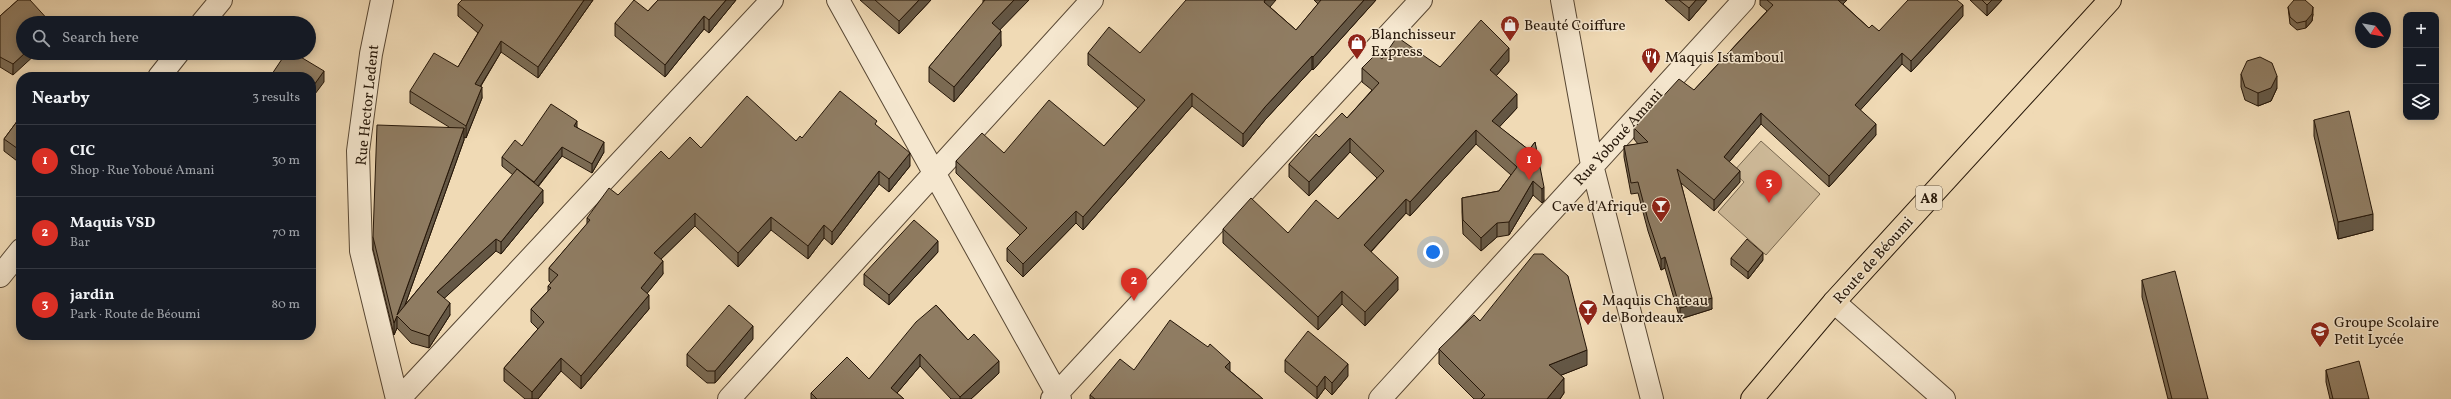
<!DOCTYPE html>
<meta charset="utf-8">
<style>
:root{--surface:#171b24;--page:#242831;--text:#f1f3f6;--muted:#9ea1a6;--line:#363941;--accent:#d93025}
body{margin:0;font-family:Vollkorn,serif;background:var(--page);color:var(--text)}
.controls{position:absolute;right:12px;top:12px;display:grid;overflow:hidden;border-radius:8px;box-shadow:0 2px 10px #0003}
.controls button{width:36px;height:36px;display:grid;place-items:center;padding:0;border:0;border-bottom:1px solid var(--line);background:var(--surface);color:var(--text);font:20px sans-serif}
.compass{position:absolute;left:2355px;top:12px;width:36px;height:36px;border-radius:50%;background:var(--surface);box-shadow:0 2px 10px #0003;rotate:121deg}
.you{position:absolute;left:1433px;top:252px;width:14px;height:14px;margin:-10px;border:3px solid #fff;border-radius:50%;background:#1a73e8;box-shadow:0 0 0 6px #1a73e833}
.badge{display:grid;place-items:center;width:26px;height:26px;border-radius:50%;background:var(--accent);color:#fff;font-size:13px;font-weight:700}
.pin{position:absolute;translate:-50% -33px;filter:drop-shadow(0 1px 2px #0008)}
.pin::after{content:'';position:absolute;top:21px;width:14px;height:12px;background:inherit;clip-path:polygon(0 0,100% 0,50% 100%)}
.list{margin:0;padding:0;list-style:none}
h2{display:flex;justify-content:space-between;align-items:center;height:52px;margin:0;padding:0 16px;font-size:17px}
h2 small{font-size:13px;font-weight:400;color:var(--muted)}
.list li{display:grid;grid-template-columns:26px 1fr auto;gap:12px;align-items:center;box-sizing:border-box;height:72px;padding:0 16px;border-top:1px solid var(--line)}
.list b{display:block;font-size:15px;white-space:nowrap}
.list p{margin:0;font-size:13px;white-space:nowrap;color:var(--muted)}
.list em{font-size:13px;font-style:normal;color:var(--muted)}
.icon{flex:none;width:22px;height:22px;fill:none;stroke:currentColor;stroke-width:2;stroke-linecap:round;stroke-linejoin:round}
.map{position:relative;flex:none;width:2451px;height:399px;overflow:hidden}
.search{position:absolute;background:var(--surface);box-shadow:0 2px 10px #0003;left:16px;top:16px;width:300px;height:44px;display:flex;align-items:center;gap:10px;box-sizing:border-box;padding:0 14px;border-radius:22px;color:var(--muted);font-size:15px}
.panel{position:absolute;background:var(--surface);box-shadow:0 2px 10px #0003;left:16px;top:72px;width:300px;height:268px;border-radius:16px}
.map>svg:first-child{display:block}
.green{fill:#cdb998;stroke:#796850}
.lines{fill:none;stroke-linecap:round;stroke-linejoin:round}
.minor-casing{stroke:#584733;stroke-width:24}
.major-casing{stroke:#251608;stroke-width:24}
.minor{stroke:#f5e7cf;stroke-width:22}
.major{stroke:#f0dab5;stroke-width:22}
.wall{fill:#7b6b54;stroke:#251608}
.shaded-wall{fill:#645745;stroke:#251608}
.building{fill:#8f7c62;stroke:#251608}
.labels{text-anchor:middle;stroke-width:3;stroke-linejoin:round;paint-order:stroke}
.shield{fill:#f5e7cf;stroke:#635544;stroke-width:1}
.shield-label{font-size:14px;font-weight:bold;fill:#251608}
.poi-label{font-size:15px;fill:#251608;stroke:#f5e7cf;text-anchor:start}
.street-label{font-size:15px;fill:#251608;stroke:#f5e7cf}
</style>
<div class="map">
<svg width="2451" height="399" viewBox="0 0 2451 399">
<rect width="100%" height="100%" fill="#f0dab5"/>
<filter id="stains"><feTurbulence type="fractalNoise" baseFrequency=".005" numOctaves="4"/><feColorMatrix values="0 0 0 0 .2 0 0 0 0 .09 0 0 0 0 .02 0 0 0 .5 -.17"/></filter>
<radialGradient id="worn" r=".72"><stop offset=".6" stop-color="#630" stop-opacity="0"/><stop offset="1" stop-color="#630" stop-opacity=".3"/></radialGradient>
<path class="green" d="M1761 141 1820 194 1766 255 1718 212 1744 182 1733 172Z"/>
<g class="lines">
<g class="minor-casing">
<path id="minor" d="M382 0 371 54 358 151 361 251 397 399
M838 0 1060 399
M1562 0 1592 165 1652 399
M202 23 221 0
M159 77 178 53
M0 276 21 250
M1834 302 1944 399
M399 399 772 0
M729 399 1092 0
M1052 399 1421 0
M1380 399 1744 0"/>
</g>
<g class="major-casing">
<path id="major" d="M1752 399 1834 302 2110 0"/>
</g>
<use href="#minor" class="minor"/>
<use href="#major" class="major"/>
</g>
<path class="wall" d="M18 0 13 75 0 67V16Z
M593 0 538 78 501 52 481 86 482 98 466 138 464 137V140L405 305 513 175 502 166V157L522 146 577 127 604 152 592 173 562 156 538 187 543 203 501 254 496 251 444 298 450 315 429 348 411 343 397 328 394 335 373 249V237L449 127 410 103V91L458 67 478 33 458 16V4Z
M658 0H736L709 33 704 29 665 77 615 36V23L648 11Z
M860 0H931L899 34Z
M983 0H1029L1000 29 1001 46 954 102 929 82V67L983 3Z
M1314 0H1376L1313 70 1312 69 1265 120 1243 147 1192 106 1083 230 1076 223 1023 277 1007 261V248L1020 235 956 173V161L1004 153 1104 146 1138 108 1088 65V53H1140L1270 7 1296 30 1318 4Z
M1665 0H1707L1689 21Z
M1760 0H1847L1843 4 1869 28 1879 31 1963 16 1911 72 1902 64 1860 110 1876 135 1829 187 1761 124 1729 162 1740 182 1714 211 1681 183 1712 309 1680 319 1665 268 1661 270 1648 231 1638 193 1631 194 1624 157V146L1638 144 1634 139V128L1694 90 1767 11 1760 5Z
M1970 0H2002L1987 16Z
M2288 7 2313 14 2312 21 2306 28 2297 30 2290 24Z
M1382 59 1440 67 1509 61 1496 76 1517 108 1499 127 1529 150 1535 142 1544 201 1542 203 1533 195 1509 235 1497 237 1481 251 1463 234 1462 212V198L1499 191 1511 175 1476 144 1410 216 1406 213 1371 252 1398 290 1365 326 1342 304 1318 330 1223 243V229L1288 233 1338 219 1377 178 1350 152 1309 196 1289 177V164L1319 137 1347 118 1372 90 1362 82V68Z
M2241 74 2277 88 2271 101 2258 106 2245 100 2241 87Z
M21 116V164L4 151V139Z
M2314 120 2373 230 2338 239 2314 136Z
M877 126 910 166 889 192 879 184 832 245 824 238 808 259 771 230 738 267 695 226 661 259 663 274 647 293 649 309 581 389 561 371 538 399H525L504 381V368L538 329 531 322V309L548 291V286L551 283 549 281V268L587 224V218L669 159 701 148 796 141 802 138Z
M938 252 889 305 864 285V274Z
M1731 258 1763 260 1748 279 1731 265Z
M2142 280 2208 399H2168L2142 297Z
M936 305 968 340 999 373 971 399H951L920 366 897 393 904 399H811V393L869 379Z
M1480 321 1587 365 1561 375 1564 393 1560 399H1474L1439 364V349Z
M753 339 715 383H707L687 366V354Z
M1285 360 1348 376 1332 395 1325 388 1317 399 1285 372Z
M1134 370 1230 371 1263 399H1090V395Z
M2326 370 2369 399H2330L2326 382Z"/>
<path class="shaded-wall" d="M584 0H593L538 78V67Z
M726 0H736L709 33V20Z
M919 0H931L899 34V21Z
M1014 0H1029L992 38V23Z
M1265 0H1276L1264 14V2Z
M1364 0H1376L1313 70V57Z
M1696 0H1707L1689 21V8Z
M1837 0H1847L1837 10Z
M1992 0H2002L1987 16V5Z
M1963 5V16L1911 72V61Z
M2313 7V14L2312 21 2306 28V21Z
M704 16V29L665 77V65Z
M1001 31V46L954 102V87Z
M501 41V52L475 95V84Z
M1509 48V61L1490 83V70Z
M25 53H37L13 75V64Z
M1902 53V64L1855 116V105Z
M1312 56V69L1265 120 1243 147V134L1265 107Z
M324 71V82L315 94V103L311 110V89Z
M2277 76V88L2271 101 2258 106V93Z
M482 87V98L466 138V126Z
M1192 93V106L1083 230V217Z
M1517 94V108L1492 135V121Z
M1761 113V124L1724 168V157Z
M577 121V130L574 126Z
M1876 124V135L1829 187V176Z
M464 128V140L400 319 397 315Z
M1476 130V144L1410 216V202Z
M1350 138V152L1309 196V182Z
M604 142V152L592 173V164Z
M562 147V156L534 191V182Z
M910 153V166L889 192V179Z
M879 171V184L832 245V232Z
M1740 171V182L1714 211V200Z
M1533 181V195L1509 235V222Z
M1544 187V201L1542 203V189Z
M543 190V203L501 254V242Z
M1406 199V213L1364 259V245Z
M1076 211V223L1023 277V264Z
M695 213V226L654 266V253Z
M2373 214V230L2338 239V222Z
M771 217V230L738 267V253Z
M1497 223V237L1481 251V238Z
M824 225V238L808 259V246Z
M496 239V251L437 305V292Z
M938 241V252L889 305V295Z
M1763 253V260L1748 279V272Z
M1665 257V268L1661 270V259Z
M663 261V274L641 301V288Z
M1398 277V290L1365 326V312Z
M1342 291V304L1318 330V317Z
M649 295V309L581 389V376Z
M1712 298V309L1680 319V308Z
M450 303V315L429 348V336Z
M397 316V328L394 335V323Z
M753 326V339L715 383V371Z
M1587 350V365L1549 380V365Z
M920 354V366L892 399 891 388Z
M561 358V371L538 399H532V392Z
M999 361V373L971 399H960V397Z
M1230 362V374L1225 367Z
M1348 364V376L1332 395V383Z
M1325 376V388L1317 399V387Z
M1564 378V393L1560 399H1547Z"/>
<path class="building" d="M18 0H30L51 23H23V53H25L13 64 0 57V16Z
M462 0H584L538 67 501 41 475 84 482 87 466 126 410 91 434 53 458 67 483 25 458 4Z
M634 0 648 11 658 0H726L709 20 704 16 665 65 615 23Z
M875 0H919L899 21Z
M985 0H1014L992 23 1001 31 954 87 929 67Z
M1186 0H1265L1264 2 1296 30 1321 0H1364L1313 57 1312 56 1265 107 1243 134 1192 93 1083 217 1076 211 1023 264 1007 248 1027 228 956 161 982 133 1004 153 1049 100 1104 146 1145 100 1088 53 1109 27 1140 53Z
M1679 0H1696L1689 8Z
M1767 0H1838L1869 28 1872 25 1879 31 1908 0H1957L1963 5 1911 61 1902 53 1855 105 1876 124 1829 176 1761 113 1724 157 1740 171 1714 200 1677 169 1712 298 1680 308 1665 257 1661 259 1648 220 1638 182 1631 183 1624 146 1648 142 1634 128 1679 79 1694 90 1773 5Z
M1982 0H1992L1987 5Z
M2294 0H2305L2313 7 2312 14 2306 21 2297 23 2290 17 2288 7Z
M1481 20 1509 48 1490 70 1517 94 1492 121 1529 150 1535 142 1544 187 1542 189 1533 181 1509 222 1497 223 1481 238 1463 220 1462 198 1499 191 1517 167 1476 130 1410 202 1406 199 1364 245 1398 277 1365 312 1342 291 1318 317 1223 229 1251 198 1288 233 1316 200 1338 219 1384 171 1350 138 1309 182 1289 164 1316 134 1319 137 1342 113 1347 118 1379 83 1362 68 1376 54 1382 59 1397 37 1440 67Z
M286 53H294L324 71 311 89V77H270Z
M2260 57 2272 63 2277 76 2271 88 2258 93 2245 87 2241 74 2247 61Z
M311 89 315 92 311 99Z
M840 91 877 121 875 124 910 153 889 179 879 171 832 232 824 225 808 246 771 217 738 253 695 213 654 253 663 261 641 288 649 295 581 376 561 358 532 392 504 368 544 322 531 309 551 288 548 286 558 275 549 268 590 220 587 218 609 188 618 195 661 151 669 159 690 137 701 148 747 96 796 141 800 136 802 138Z
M551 104 577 121 574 126 604 142 592 164 562 147 534 182 502 157 515 140 522 146Z
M2349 111 2373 214 2338 222 2314 120Z
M21 116V151L4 139Z
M377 125 464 128 397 315 517 169 543 190 501 242 496 239 437 292 450 303 429 336 411 330 397 316 394 323 373 237Z
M914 220 938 241 889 295 864 274Z
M1747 239 1763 253 1748 272 1731 258Z
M1534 254H1543L1568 276 1587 350 1549 365 1564 378 1547 399H1481L1485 395 1439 349 1474 315 1480 321Z
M2175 271 2208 399H2172L2142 280Z
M729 305 753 326 715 371H707L687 354Z
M936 305 968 340 974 334 999 361 960 397 920 354 891 388 904 399H817L811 393 847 357 869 379 916 322Z
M1170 320 1208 347 1210 344 1230 362 1225 367 1263 399H1095L1090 395 1120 359 1134 370Z
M1308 331 1348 364 1332 383 1325 376 1317 387 1285 360Z
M2359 361 2369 399H2333L2326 370Z"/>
<defs>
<g id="shop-pin" transform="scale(1)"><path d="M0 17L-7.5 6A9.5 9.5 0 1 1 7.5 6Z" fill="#8f2418" stroke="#f5e7cf"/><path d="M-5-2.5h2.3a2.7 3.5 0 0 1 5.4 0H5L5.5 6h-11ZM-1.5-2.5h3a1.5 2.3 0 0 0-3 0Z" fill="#fff"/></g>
<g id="restaurant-pin" transform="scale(1)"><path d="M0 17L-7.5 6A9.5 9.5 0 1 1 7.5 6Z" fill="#8f2418" stroke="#f5e7cf"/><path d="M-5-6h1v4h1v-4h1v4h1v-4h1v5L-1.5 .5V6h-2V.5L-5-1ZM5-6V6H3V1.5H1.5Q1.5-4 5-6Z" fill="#fff"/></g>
<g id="bar-pin" transform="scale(1)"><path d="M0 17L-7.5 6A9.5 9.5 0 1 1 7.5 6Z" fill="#8f2418" stroke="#f5e7cf"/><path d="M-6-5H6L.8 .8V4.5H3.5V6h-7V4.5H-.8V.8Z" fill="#fff"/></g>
<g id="school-pin" transform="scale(1)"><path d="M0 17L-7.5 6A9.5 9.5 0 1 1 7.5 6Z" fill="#8f2418" stroke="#f5e7cf"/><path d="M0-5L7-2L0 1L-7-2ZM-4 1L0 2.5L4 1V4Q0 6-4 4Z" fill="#fff"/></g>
</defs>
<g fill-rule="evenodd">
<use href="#shop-pin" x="1510" y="25"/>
<use href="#shop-pin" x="1357" y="43"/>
<use href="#restaurant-pin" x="1651" y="57"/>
<use href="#bar-pin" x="1661" y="206"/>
<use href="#bar-pin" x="1588" y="309"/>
<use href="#school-pin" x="2320" y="331"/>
</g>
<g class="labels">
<rect class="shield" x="1916" y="186" width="26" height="24" rx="3"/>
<g class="shield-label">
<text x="1929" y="203">A8</text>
</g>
<g class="poi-label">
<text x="1524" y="30">Beauté Coiffure</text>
<text x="1371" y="39">Blanchisseur<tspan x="1371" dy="17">Express</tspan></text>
<text x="1665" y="62">Maquis Istamboul</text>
<text x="1647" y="211" text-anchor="end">Cave d'Afrique</text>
<text x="1602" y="305">Maquis Chateau<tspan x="1602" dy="17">de Bordeaux</tspan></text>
<text x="2334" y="327">Groupe Scolaire<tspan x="2334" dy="17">Petit Lycée</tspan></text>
</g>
<g class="street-label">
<text transform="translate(367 105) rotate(-84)" y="5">Rue Hector Ledent</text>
<text transform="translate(1618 137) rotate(-48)" y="5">Rue Yoboué Amani</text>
<text transform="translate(1873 260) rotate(-48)" y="5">Route de Béoumi</text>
</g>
</g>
<rect width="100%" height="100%" filter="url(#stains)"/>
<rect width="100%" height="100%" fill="url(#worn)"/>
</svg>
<div class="controls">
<button>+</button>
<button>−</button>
<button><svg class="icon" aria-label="layers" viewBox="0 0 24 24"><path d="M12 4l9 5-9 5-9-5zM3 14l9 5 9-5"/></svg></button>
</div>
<svg class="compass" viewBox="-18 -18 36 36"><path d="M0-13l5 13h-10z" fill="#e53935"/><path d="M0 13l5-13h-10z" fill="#9ea1a6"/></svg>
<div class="you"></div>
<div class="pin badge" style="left:1529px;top:180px">1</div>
<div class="pin badge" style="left:1134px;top:301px">2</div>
<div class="pin badge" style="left:1769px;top:203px">3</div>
<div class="search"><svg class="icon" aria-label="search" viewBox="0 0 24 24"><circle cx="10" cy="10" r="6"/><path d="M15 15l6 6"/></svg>Search here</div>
<section class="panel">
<h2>Nearby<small>3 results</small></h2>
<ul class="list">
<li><span class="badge">1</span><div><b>CIC</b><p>Shop · Rue Yoboué Amani</p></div><em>30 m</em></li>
<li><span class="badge">2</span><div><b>Maquis VSD</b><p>Bar</p></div><em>70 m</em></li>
<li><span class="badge">3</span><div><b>jardin</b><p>Park · Route de Béoumi</p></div><em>80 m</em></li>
</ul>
</section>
</div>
